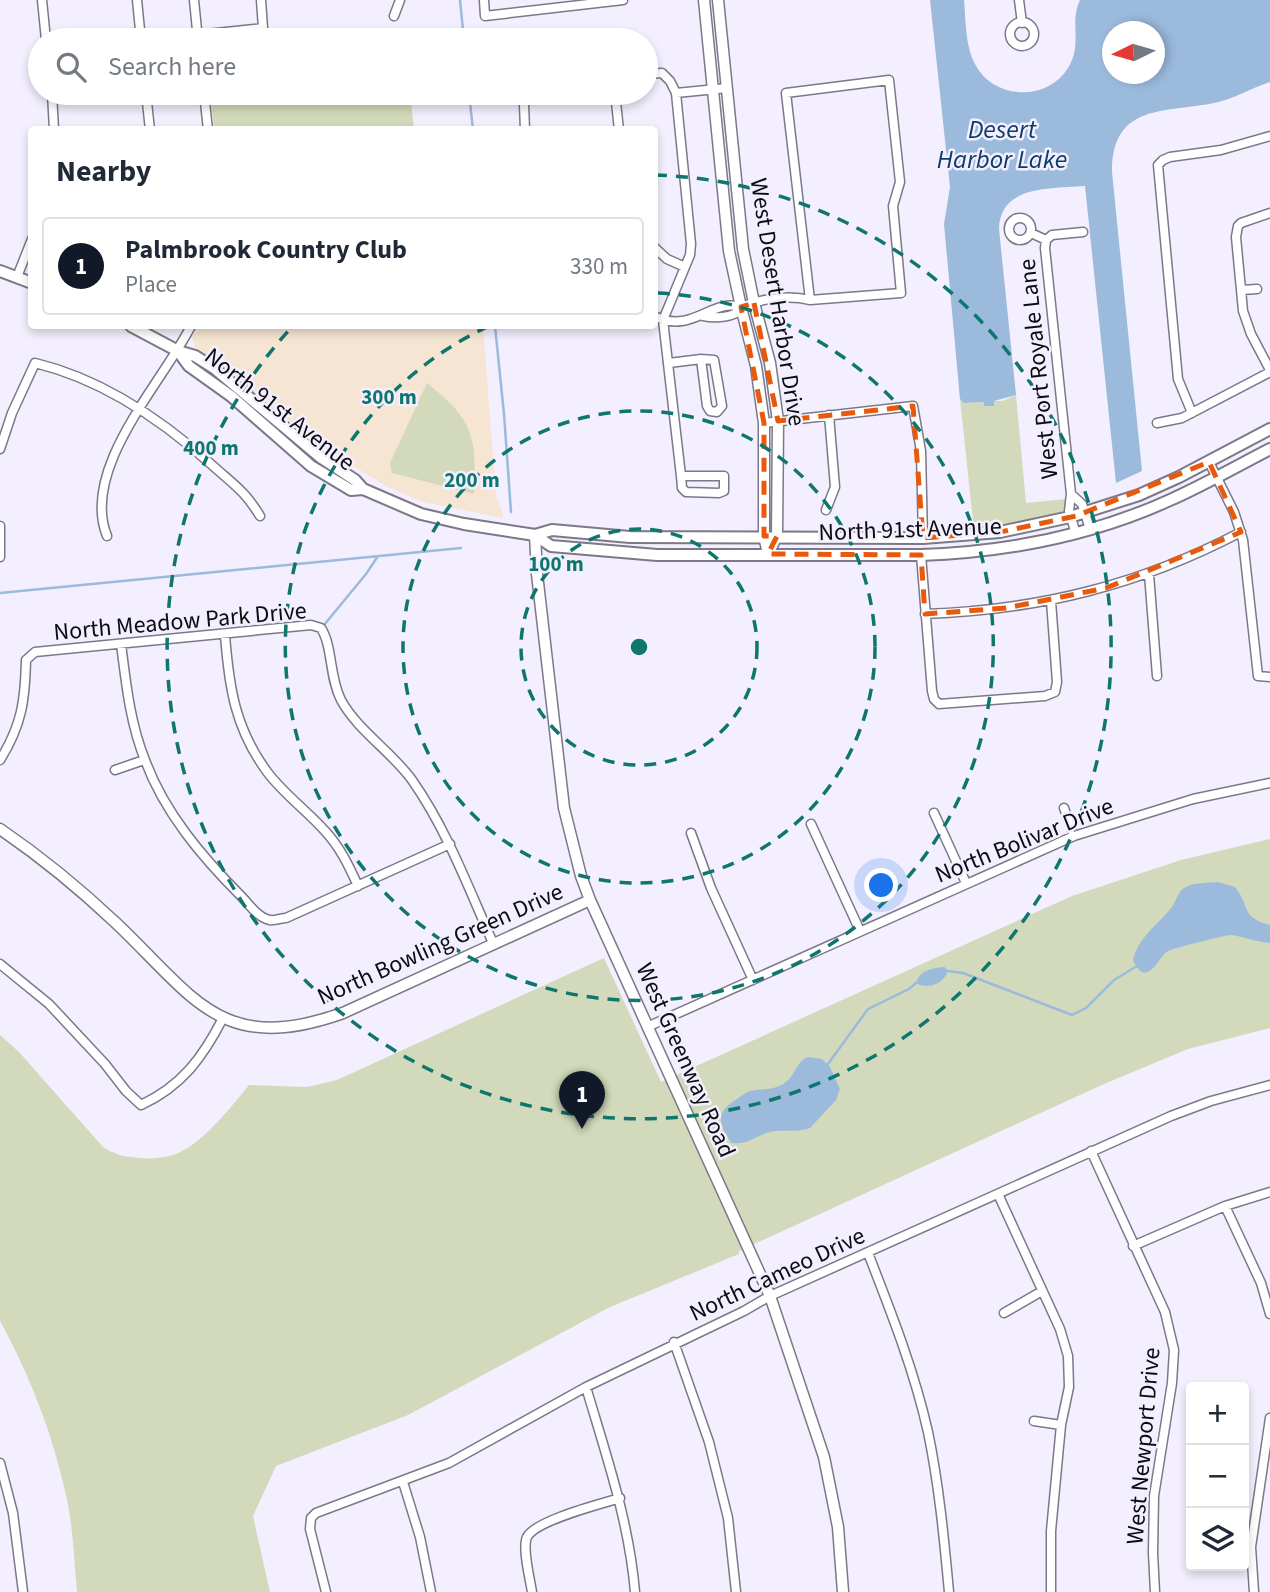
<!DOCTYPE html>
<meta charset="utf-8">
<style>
:root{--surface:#fff;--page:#f6f6f7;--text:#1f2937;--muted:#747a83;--line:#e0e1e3;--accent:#111827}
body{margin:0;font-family:"Source Sans 3",sans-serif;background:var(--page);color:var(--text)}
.controls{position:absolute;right:21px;bottom:21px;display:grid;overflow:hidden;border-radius:7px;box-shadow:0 4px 10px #0003}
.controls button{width:63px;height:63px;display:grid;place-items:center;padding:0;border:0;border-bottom:2px solid var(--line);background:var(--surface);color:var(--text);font:35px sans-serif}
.compass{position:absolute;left:1102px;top:21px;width:63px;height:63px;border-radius:50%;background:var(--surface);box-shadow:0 4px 10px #0003;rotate:265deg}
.you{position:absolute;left:882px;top:886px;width:24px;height:24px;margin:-18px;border:5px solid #fff;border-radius:50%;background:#1a73e8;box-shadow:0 0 0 10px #1a73e833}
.badge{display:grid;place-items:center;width:46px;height:46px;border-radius:50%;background:var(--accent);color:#fff;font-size:23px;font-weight:700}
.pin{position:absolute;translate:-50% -58px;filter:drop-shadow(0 2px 4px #0008)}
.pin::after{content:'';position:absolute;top:37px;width:24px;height:21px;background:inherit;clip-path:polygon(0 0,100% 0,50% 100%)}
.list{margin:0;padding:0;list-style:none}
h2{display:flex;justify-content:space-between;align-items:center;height:91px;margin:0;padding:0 28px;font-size:30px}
h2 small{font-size:23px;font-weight:400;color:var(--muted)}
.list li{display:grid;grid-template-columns:46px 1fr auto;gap:21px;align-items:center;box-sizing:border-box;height:98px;margin:0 14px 14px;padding:0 14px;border:2px solid var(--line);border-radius:7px}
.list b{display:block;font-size:26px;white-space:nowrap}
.list p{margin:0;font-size:23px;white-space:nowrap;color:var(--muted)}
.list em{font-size:23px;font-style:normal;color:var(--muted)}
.icon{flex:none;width:38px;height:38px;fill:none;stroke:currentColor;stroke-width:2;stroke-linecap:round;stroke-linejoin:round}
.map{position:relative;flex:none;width:1270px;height:1592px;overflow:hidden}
.search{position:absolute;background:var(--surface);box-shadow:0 4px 10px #0003;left:28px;top:28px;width:630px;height:77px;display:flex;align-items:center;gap:18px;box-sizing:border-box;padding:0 24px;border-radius:38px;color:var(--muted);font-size:26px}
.panel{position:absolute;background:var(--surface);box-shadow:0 4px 10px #0003;left:28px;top:126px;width:630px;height:203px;border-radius:7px}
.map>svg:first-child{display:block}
.education{fill:#f6e5d3}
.green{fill:#d2dabb}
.water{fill:#9bbadc;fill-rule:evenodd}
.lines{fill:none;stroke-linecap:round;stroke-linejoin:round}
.stream{stroke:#9bbadc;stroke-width:2.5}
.minor-casing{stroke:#7c7888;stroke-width:11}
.tertiary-casing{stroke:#7c7888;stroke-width:13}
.secondary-casing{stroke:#7c7888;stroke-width:14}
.minor{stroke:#fff;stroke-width:8}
.tertiary{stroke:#fff;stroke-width:10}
.secondary{stroke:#fff;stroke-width:10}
.marked{fill:none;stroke:#e8590c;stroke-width:5;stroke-dasharray:14 9;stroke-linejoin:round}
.ring{fill:none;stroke:#0f766e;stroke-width:3.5;stroke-dasharray:12 9}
.labels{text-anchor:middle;stroke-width:5;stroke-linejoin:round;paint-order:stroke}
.street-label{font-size:24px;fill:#0c0b10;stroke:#f3effe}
.water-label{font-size:26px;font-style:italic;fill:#0d3c66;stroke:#f3effe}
.centre{fill:#0f766e;stroke:#f3effe;stroke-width:3.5}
.ring-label{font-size:21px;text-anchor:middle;font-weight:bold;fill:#0f766e;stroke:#f3effe;stroke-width:5;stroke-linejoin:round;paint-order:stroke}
</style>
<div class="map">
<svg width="1270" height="1592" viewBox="0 0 1270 1592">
<rect width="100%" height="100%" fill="#f3effe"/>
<path class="education" d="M198 326H483L496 497 503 513 502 518 419 501 388 487 328 451 292 426 238 380 196 349 192 338Z"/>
<path class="green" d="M210 93H410L414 129H214Z
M427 383C473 419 477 437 474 494L392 473 390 463Z
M1016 395 1026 503 1066 499 1065 509 1059 515 974 530 960 399 964 403 984 402 985 406H993V401H1002Z
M1270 839V1028L1188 1049 1104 1084 739 1251V1254L610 1307 408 1415 276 1466 253 1516 270 1592H77C74 1559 73 1523 65 1491 52 1432 29 1374 0 1321V1035L19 1052 103 1147C115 1155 126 1157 140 1158 150 1159 162 1158 173 1155 199 1148 232 1106 249 1085L307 1087 337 1080 604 958 661 1082 1072 896 1181 860Z"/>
<path class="water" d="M930 0H964C966 20 965 45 975 64 993 100 1047 102 1068 68 1083 44 1069 22 1080 0H1270V82C1251 88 1234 99 1214 103 1165 113 1112 103 1112 172L1142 471 1116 483 1085 186C1053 189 1000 184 999 229L1016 395 994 401V406H984V402L964 403 960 399 944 224 950 187ZM1112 32H1154V74H1112Z
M1218 882 1235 887C1251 907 1240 917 1270 925V943C1257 942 1245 937 1232 935 1228 934 1171 949 1168 951 1158 958 1157 970 1144 973L1140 971 1133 961C1137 938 1159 924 1172 907 1176 901 1178 892 1184 888 1193 882 1208 883 1218 882Z
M944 967 946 968 947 974C941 984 927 990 916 983 919 971 932 968 944 967Z
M808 1057 822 1059 830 1067 840 1089 836 1100 810 1128C797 1133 783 1129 770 1132 755 1136 748 1145 732 1143 718 1125 715 1112 737 1099 741 1096 746 1092 751 1091 762 1088 772 1091 783 1084 795 1078 795 1062 808 1057Z"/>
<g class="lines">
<path class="stream" d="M460 0 464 40
M469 93 473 130
M495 326 504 414 511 512
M0 593 461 548
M324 625 366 574 378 556
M947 971 963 973 1072 1015 1086 1008 1114 980 1137 966
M828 1064 868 1009 909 989 916 983"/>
<g class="minor-casing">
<path id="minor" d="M42 0 46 40
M137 0 141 40
M194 0 198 40
M484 0 485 16 623 0
M1019 0 1022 23
M394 16 400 0
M1010 34a12 12 0 1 1 24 0a12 12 0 1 1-24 0Z
M197 35 263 28 261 0
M646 74 662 73 670 81 676 93 691 244 690 255 663 320 681 476 682 488 686 492 719 493 724 491V476H681
M52 93 54 130
M146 93 150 130
M204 93 208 130
M615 93 619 130
M676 93 727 88
M525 130 524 104 526 93
M1270 213 1241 223 1238 226 1236 237 1243 311 1251 334 1270 370
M1009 229a11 11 0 1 1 22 0a11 11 0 1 1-22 0Z
M1031 233 1046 240 1052 235 1083 232
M1046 240 1045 248 1071 494 1069 511 1076 534
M654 247 667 259 685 267
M17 277 32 239
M1241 290 1257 289
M654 316C692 335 711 298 741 307
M703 316C713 318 727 318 736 313 739 311 741 308 744 306 764 298 790 295 810 300L901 293 893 206 900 182 889 80 786 93 810 300
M669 363 701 359 714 360 722 406 717 412 710 411 707 406 701 359
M1192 413 1178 379 1158 165 1163 160 1170 157 1221 150 1270 136
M764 423 913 406 921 451 923 538
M1157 423 1182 418 1270 372
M0 449 12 413 35 363C102 379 162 420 212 465 233 484 245 491 260 516
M1209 462 1234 512 1243 540 1258 676 1270 677
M1071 494 1082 504 1090 529
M826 510 835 487 829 415
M0 526V557
M107 536C80 469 162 383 191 326
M921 555 932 691 934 699 939 704 1045 696 1055 692 1057 682 1051 601
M1149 574 1157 676
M925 614C1039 610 1140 585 1241 532
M225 635C229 687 235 729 268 773 284 794 307 811 325 831 340 847 349 866 358 886
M121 644C126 683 130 723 145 760 164 812 202 857 241 896 249 904 258 918 270 920 274 921 281 918 286 918L450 844
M0 760C22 725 25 700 26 660L35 652 311 625 321 628C333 647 329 677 341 700 358 731 391 751 412 780 447 830 468 887 493 943
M115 770 144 760
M1064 808 1074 836
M934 813 966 883
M811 824 860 931
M691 833 711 888 753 980
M0 964 49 1004 105 1064 126 1091 141 1105C182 1086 203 1057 223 1018
M647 1027 1074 836 1193 799 1270 783
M1091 1151 1165 1312 1174 1350 1172 1383 1154 1496 1153 1553 1155 1592
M998 1194 1060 1329 1068 1356 1069 1387 1061 1425 1051 1531V1592
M1225 1206 1261 1283 1270 1314
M1133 1246 1225 1206 1270 1192
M868 1253C891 1312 914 1370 928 1432 939 1485 944 1538 949 1592
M1004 1313 1042 1291
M674 1342 709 1442 728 1518 736 1592
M586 1387C606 1455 629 1521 635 1592
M1034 1421 1061 1425
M0 1463 13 1513 23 1592
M403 1482 420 1537 431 1592
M326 1592 310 1529 311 1518 316 1513 449 1463 586 1387 744 1311 770 1296 1171 1116 1211 1101 1270 1085
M532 1592C530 1579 522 1548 527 1537 536 1520 601 1504 620 1498
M1254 1592 1251 1547 1270 1418"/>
</g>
<g class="tertiary-casing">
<path id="tertiary" d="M704 0 729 251 741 307 756 366 764 423V536L768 554
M718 0 743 249 754 303 770 363 778 421 777 536 768 554
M535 535 537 574 564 808 581 876 590 900 770 1296 824 1457 838 1527 843 1592
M0 829C41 857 80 889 116 923 195 998 221 1056 343 1013L590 900"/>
</g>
<g class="secondary-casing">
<path id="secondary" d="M0 271 32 283
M131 326 178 351 195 356 214 368 320 457 355 480 363 489 421 514 464 524 535 535 552 530 630 537 923 538 1000 532 1070 517 1139 495 1179 477 1270 429
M178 351 189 366 231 396 311 466 351 490 363 489
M535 535 551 546 657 555H921C1007 552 1091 536 1170 500 1204 485 1237 466 1270 449"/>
</g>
<use href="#minor" class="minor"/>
<use href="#tertiary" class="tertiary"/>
<use href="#secondary" class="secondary"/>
</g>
<path class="marked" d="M754 303 778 421 913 406 923 538 1000 532 1076 516 1209 462 1241 532 1106 588 1006 608 925 614 921 555 768 554 777 536H764V423L741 307Z"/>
<g class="ring">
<circle cx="639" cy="647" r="118"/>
<circle cx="639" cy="647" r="236"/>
<path d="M658 293A354 354 0 1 1 489 326"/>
<path d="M655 175A472 472 0 1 1 291 328"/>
</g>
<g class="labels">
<g class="street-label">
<text transform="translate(778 302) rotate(81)" y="8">West Desert Harbor Drive</text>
<text transform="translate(1038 369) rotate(-96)" y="8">West Port Royale Lane</text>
<text transform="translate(280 409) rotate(38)" y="8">North 91st Avenue</text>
<text transform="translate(910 529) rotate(-2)" y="8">North 91st Avenue</text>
<text transform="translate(180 621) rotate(-5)" y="8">North Meadow Park Drive</text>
<text transform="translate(1024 840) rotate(-22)" y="8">North Bolivar Drive</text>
<text transform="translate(440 944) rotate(-24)" y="8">North Bowling Green Drive</text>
<text transform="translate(686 1060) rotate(66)" y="8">West Greenway Road</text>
<text transform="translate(777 1274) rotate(-25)" y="8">North Cameo Drive</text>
<text transform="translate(1143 1446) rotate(-85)" y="8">West Newport Drive</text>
</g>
<g class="water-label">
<text x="1002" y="138">Desert<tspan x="1002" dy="30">Harbor Lake</tspan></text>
</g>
</g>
<circle cx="639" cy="647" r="10" class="centre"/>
<g class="ring-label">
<text x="389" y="404">300 m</text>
<text x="211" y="455">400 m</text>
<text x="472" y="487">200 m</text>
<text x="556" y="571">100 m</text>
</g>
</svg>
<div class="controls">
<button>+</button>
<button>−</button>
<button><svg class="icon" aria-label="layers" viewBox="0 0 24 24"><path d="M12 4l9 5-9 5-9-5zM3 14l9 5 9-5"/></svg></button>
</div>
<svg class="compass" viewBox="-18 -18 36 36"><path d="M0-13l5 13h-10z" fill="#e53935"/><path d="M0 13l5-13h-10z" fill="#747a83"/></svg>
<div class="you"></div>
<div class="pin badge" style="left:582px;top:1129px">1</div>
<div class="search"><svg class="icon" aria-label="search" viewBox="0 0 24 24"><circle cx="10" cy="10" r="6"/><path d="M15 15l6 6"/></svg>Search here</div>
<section class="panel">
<h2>Nearby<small></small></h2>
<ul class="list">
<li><span class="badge">1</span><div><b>Palmbrook Country Club</b><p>Place</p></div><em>330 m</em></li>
</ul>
</section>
</div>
